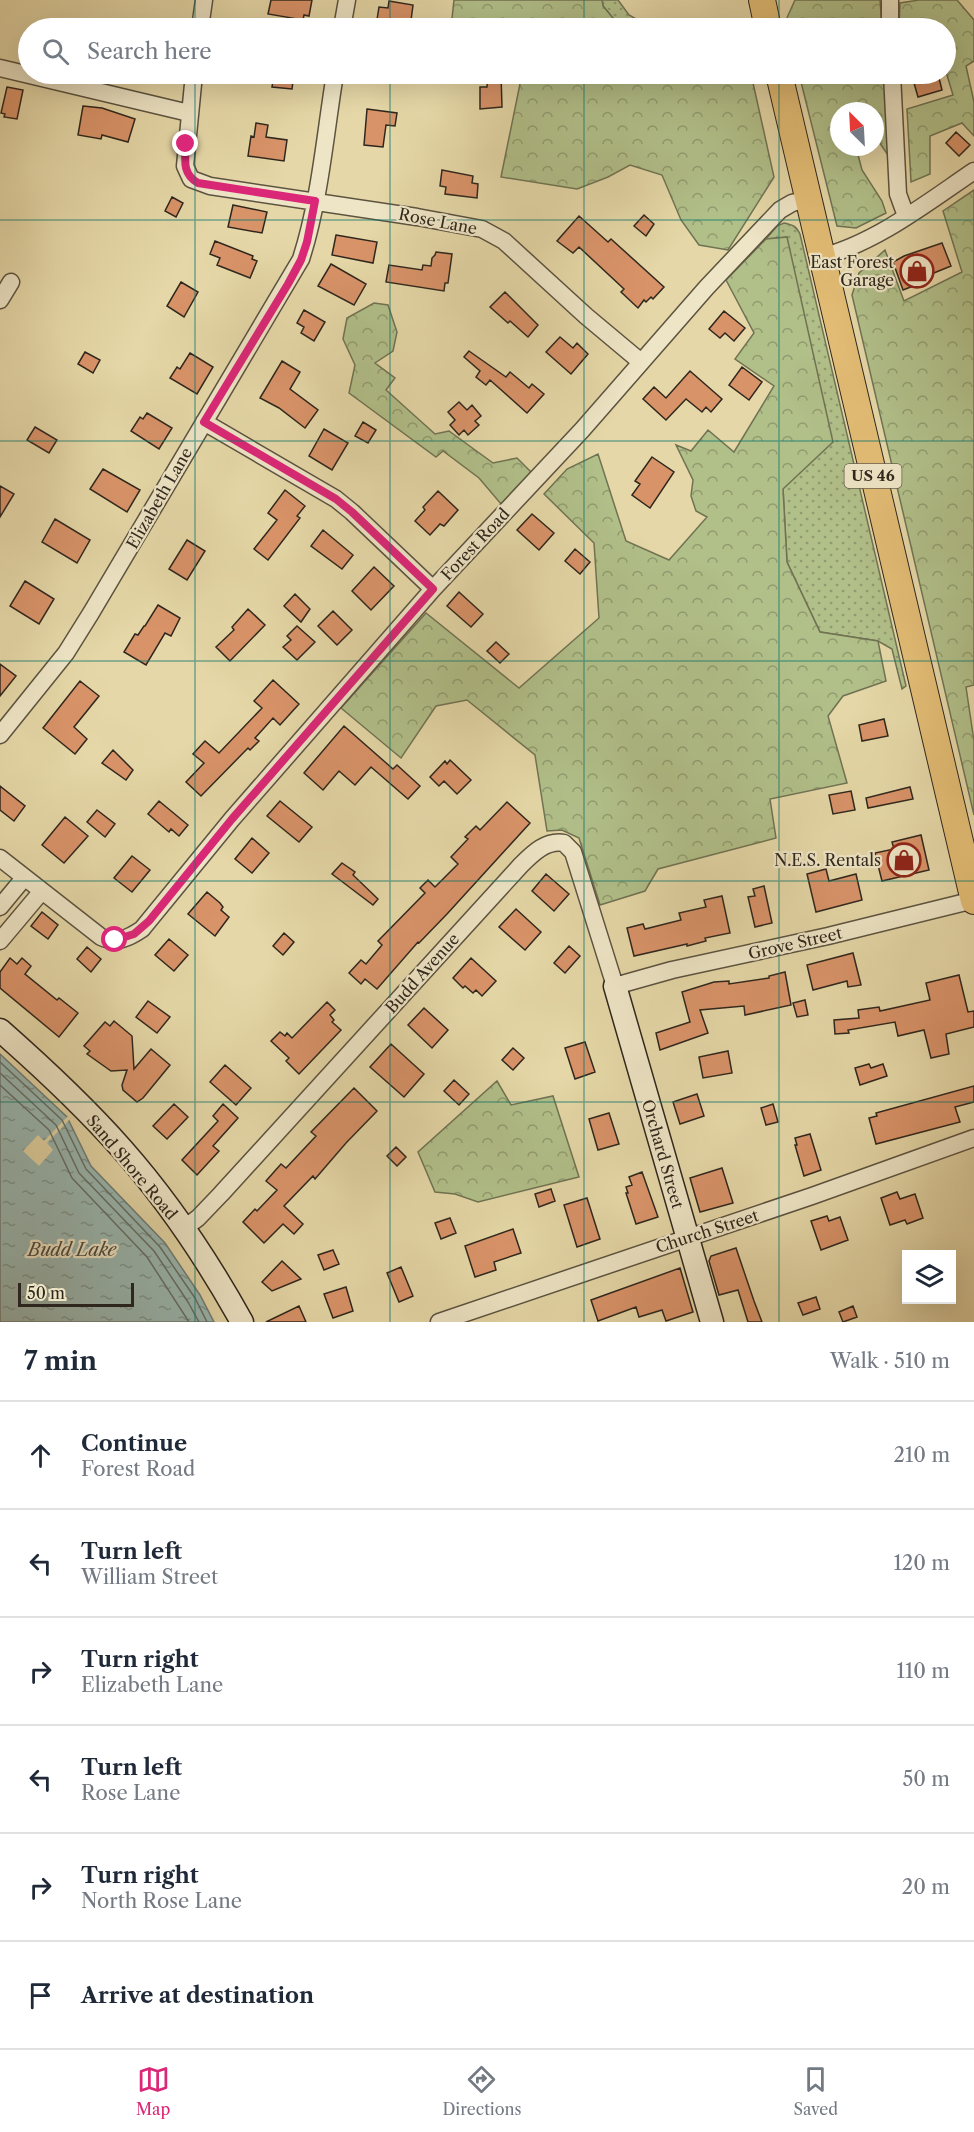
<!DOCTYPE html>
<meta charset="utf-8">
<style>
:root{--surface:#fff;--page:#f2f2f3;--text:#1f2937;--muted:#747a83;--line:#e0e1e3;--accent:#db2777}
body{margin:0;font-family:"Libre Caslon Text",serif;background:var(--page);color:var(--text)}
.controls{position:absolute;right:18px;bottom:18px;display:grid;overflow:hidden;border-radius:0px;box-shadow:0 6px 24px #0002}
.controls button{width:54px;height:54px;display:grid;place-items:center;padding:0;border:0;border-bottom:2px solid var(--line);background:var(--surface);color:var(--text);font:30px sans-serif}
.compass{position:absolute;left:830px;top:102px;width:54px;height:54px;border-radius:50%;background:var(--surface);box-shadow:0 6px 24px #0002;rotate:336deg}
.scale{position:absolute;left:18px;bottom:15px;width:116px;box-sizing:border-box;padding-left:6px;border:3px solid #2f271d;border-top:0;font-size:16px;line-height:21px;white-space:nowrap;color:#2f271d;-webkit-text-stroke:4px #eee5c6;paint-order:stroke}
.stop{position:absolute;width:18px;height:18px;margin:-14px;border:4px solid #db2777;border-radius:50%;background:#fff}
.stop.end{background:#db2777;border-color:#fff;box-shadow:0 2px 6px #0008}
.list{margin:0;padding:0;list-style:none}
h2{display:flex;justify-content:space-between;align-items:center;height:78px;margin:0;padding:0 24px;font-size:26px}
h2 small{font-size:20px;font-weight:400;color:var(--muted)}
.list li{display:grid;grid-template-columns:39px 1fr auto;gap:18px;align-items:center;box-sizing:border-box;height:108px;padding:0 24px;border-top:2px solid var(--line)}
.list b{display:block;font-size:22px;white-space:nowrap}
.list p{margin:0;font-size:20px;white-space:nowrap;color:var(--muted)}
.list em{font-size:20px;font-style:normal;color:var(--muted)}
.icon{flex:none;width:33px;height:33px;fill:none;stroke:currentColor;stroke-width:2;stroke-linecap:round;stroke-linejoin:round}
.map{position:relative;flex:none;width:974px;height:1322px;overflow:hidden}
.search{position:absolute;background:var(--surface);box-shadow:0 6px 24px #0002;left:18px;right:18px;top:18px;height:66px;display:flex;align-items:center;gap:15px;box-sizing:border-box;padding:0 21px;border-radius:33px;color:var(--muted);font-size:22px}
.sheet{height:726px;background:var(--surface)}
nav{display:flex;justify-content:space-around;align-items:center;box-sizing:border-box;height:84px;border-top:2px solid var(--line);background:var(--surface);font-size:16px;color:var(--muted)}
nav a{display:grid;justify-items:center;gap:3px}
nav .on{color:var(--accent)}
.map>svg:first-child{display:block}
.grass{fill:url(#grass-dots);stroke:#707353;stroke-width:1.5}
.forest{fill:url(#forest-crowns);stroke:#707353;stroke-width:1.5}
.water{fill:url(#water-ripples);stroke:#6f7d76;stroke-width:1.5}
.pier{fill:#e5d7a7}
.lines{fill:none;stroke-linecap:round;stroke-linejoin:round}
.shore{stroke:#646f67;stroke-width:1.5}
.building{fill:#d99369;stroke:#2f271d;stroke-width:1.5}
.street-casing{stroke:#5c5340;stroke-width:19}
.secondary-casing{stroke:#2f271d;stroke-width:25}
.primary-casing{stroke:#2f271d;stroke-width:28}
.street{stroke:#eee5c6;stroke-width:16}
.secondary{stroke:#eee5c6;stroke-width:22}
.primary{stroke:#e2bc74;stroke-width:26}
.route{stroke:#db2777;stroke-width:8}
.grid{fill:none;stroke:#0f766e;stroke-width:1.5;stroke-opacity:0.55}
.labels{text-anchor:middle;stroke-width:4.5;stroke-linejoin:round;paint-order:stroke}
.shield{fill:#eee5c6;stroke:#686050;stroke-width:1.5}
.shield-label{font-size:15px;font-weight:bold;fill:#2f271d}
.street-label{font-size:16px;fill:#2f271d;stroke:#eee5c6}
.poi-label{font-size:16px;fill:#2f271d;stroke:#eee5c6;text-anchor:end}
.water-label{font-size:18px;font-style:italic;fill:#4a4b42;stroke:#eee5c6}
</style>
<div class="map">
<svg width="974" height="1322" viewBox="0 0 974 1322">
<defs>
<pattern id="grass-dots" width="8" height="8" patternUnits="userSpaceOnUse" patternTransform="scale(1.5)"><rect width="8" height="8" fill="#b1bf89"/><path d="M2 2h.1M6 6h.1" fill="none" stroke="#909b6f" stroke-width="1.8" stroke-linecap="round"/></pattern>
<pattern id="forest-crowns" width="20" height="18" patternUnits="userSpaceOnUse" patternTransform="scale(1.5)"><rect width="20" height="18" fill="#b1bf89"/><path d="M2 6a3 3 0 1 1 6 0M12 15a3 3 0 1 1 6 0" fill="none" stroke="#909b6f"/></pattern>
<pattern id="water-ripples" width="26" height="14" patternUnits="userSpaceOnUse" patternTransform="scale(1.5)"><rect width="26" height="14" fill="#99b7b1"/><path d="M2 4q2-2 4 0t4 0M15 11q2-2 4 0t4 0" fill="none" stroke="#7d958f"/></pattern>
</defs>
<rect width="100%" height="100%" fill="#e5d7a7"/>
<filter id="stains"><feTurbulence type="fractalNoise" baseFrequency=".00333" numOctaves="4"/><feColorMatrix values="0 0 0 0 .2 0 0 0 0 .09 0 0 0 0 .02 0 0 0 .5 -.17"/></filter>
<radialGradient id="worn" r=".72"><stop offset=".6" stop-color="#630" stop-opacity="0"/><stop offset="1" stop-color="#630" stop-opacity=".3"/></radialGradient>
<path class="grass" d="M602 0H618L629 15 652 28H621L603 6Z
M784 223C793 225 796 226 800 234L906 686 902 689 892 649 878 641 820 632 787 562 783 489 787 237 766 239 777 226Z"/>
<path class="forest" d="M454 0H602L603 6 621 28H451Z
M795 0H880L882 28H788L786 20Z
M919 0H957L974 20V61L966 66 974 102V136L962 123 930 136V174L911 182 907 109 953 95 946 72V28H899L900 3Z
M522 74H751L774 177 728 250 699 245 681 220 662 175 630 165 608 177 577 189 501 177Z
M799 74H885L892 161 875 136V111H839V147H856L862 170 882 201 886 213 856 228 837 226Z
M974 190V685L966 687 974 741V815L852 295 859 273 885 250 904 301 962 272 943 211Z
M787 237 833 442 783 489 787 562 820 632 878 641 886 681 843 696 828 716 847 783 770 799 776 838 658 869 645 891 600 905 579 838 562 830 547 831 535 755 467 700 436 706 401 758 341 708 426 613 519 688 599 618 594 543 544 494 567 469 598 454 626 541 669 560 707 517 696 511 691 496 693 480 676 445 691 451 708 430 734 452 774 386 735 359 754 333 726 280 766 239Z
M374 303 388 305 397 332 393 351 375 363 395 378 386 390 435 434 449 431 493 463 517 458 532 473 501 504 479 478 443 451 436 457 349 393 355 365 343 339 347 318Z
M497 1081 511 1105 553 1096 579 1177 478 1202 455 1194 435 1192 418 1152Z"/>
<path class="water" d="M0 1054 67 1117 91 1166 165 1243 200 1295 214 1322H0Z"/>
<path class="pier" d="M69 1115 71 1118 47 1143 53 1150 39 1166 23 1151 38 1135 44 1141Z"/>
<g class="lines">
<path class="shore" d="M0 1062 62 1120 86 1169 160 1247 195 1298 207 1322
M0 1073 56 1125 79 1173 154 1251 188 1302 199 1322
M0 1085 49 1130 72 1178 147 1257 189 1322"/>
</g>
<path class="building" d="M271 0H312L309 16 304 15 303 20 268 14Z
M389 1 413 5 410 28 376 26 379 7 388 8Z
M274 74H294L292 89 272 87Z
M488 74H501L502 107 480 109V87H487Z
M920 74H938L942 90 918 97 912 76Z
M7 87 23 90 17 119 4 117 5 114 1 113Z
M83 106 102 108 135 119 128 142 102 135 101 139 78 135Z
M367 109 397 113 395 126 386 125 383 147 364 145Z
M256 123 268 125 266 137 287 140 284 161 248 156 251 136 254 137Z
M956 132 970 145 959 156 946 143Z
M442 170 473 176 472 183 478 184 477 198 445 194 446 187 440 186Z
M172 197 183 203 176 217 165 211Z
M233 205 267 212 262 233 228 227Z
M644 215 654 224 646 236 634 226Z
M579 216 608 242 611 239 664 287 653 299 651 297 646 302 644 300 638 308 621 292 624 289 579 247 573 253 557 241Z
M336 235 377 242 373 263 332 255Z
M215 241 253 256 252 259 257 261 250 278 217 265 220 258 210 254Z
M942 243 951 266 924 277 926 281 903 290 893 262 904 256Z
M436 252 452 254 448 283H445L444 291 386 282 389 265 422 270 423 265 431 266 432 258 435 255Z
M331 264 366 284 354 305 318 286Z
M181 282 198 292 184 317 167 306Z
M505 292 538 325 528 337 510 321 508 323 490 307Z
M304 310 325 322 314 341 301 333 304 327 297 323Z
M724 311 745 328 734 341 725 333 720 338 709 329Z
M560 337 573 348 577 343 588 354 571 374 546 352Z
M469 351 506 377 510 372 529 388 532 384 544 394 527 413 490 380 486 385 476 377 480 371 464 357Z
M85 352 100 360 93 373 78 364Z
M190 353 213 367 197 394 170 378 177 367 180 369Z
M282 361 300 372 290 389 318 410 305 428 279 408 260 398Z
M742 367 762 382 749 400 729 385Z
M690 371 722 399 711 412 706 407 702 412 686 399 666 420 643 399 654 387 666 398Z
M459 402 467 410 472 405 481 416 475 421 479 425 468 435 464 430 459 435 450 425 455 420 448 412Z
M147 413 172 428 159 449 131 431 140 417 143 419Z
M363 422 376 430 368 443 355 436Z
M35 427 57 440 49 453 27 440Z
M324 429 348 443 332 470 309 456Z
M652 457 674 472 650 508 632 495 640 484 635 481Z
M103 469 140 490 127 512 90 489Z
M0 486 14 494 0 517Z
M285 490 305 506 297 516 300 518 268 560 254 549 277 520 268 513Z
M438 491 458 510 444 526 440 524 430 535 415 521 425 510 423 507Z
M532 514 554 533 539 550 517 530Z
M55 519 90 540 77 563 42 542Z
M323 530 353 555 342 569 311 546Z
M187 540 205 551 187 580 169 569Z
M575 549 590 562 580 574 565 561Z
M374 567 394 586 371 610 352 591Z
M25 581 54 599 39 624 10 606Z
M459 592 483 614 471 627 447 606Z
M295 594 310 609 301 622 284 606Z
M158 605 180 618 171 636 165 633 146 665 124 652 135 634 138 635 144 626H145Z
M248 609 265 625 230 661 216 647 234 630 232 627Z
M333 611 352 630 337 645 318 626Z
M297 626 315 642 297 660 283 647 291 640 287 636Z
M496 642 509 654 500 663 487 651Z
M0 664 16 676 0 696Z
M273 680 299 704 280 725 273 718 255 738 259 741 250 750 248 748 201 796 186 782 204 763 193 754 205 741 219 753 262 708 254 701Z
M80 681 99 696 74 727 87 739 75 754 43 728Z
M884 719 888 736 862 741 859 725Z
M344 726 393 769 397 765 420 786 408 799 371 767 355 785 339 771 323 790 304 773Z
M113 750 133 770 126 780 102 763Z
M450 760 471 780 457 794 444 781 439 786 430 777 445 761 447 764Z
M0 786 25 806 14 821 0 810Z
M910 787 913 799 868 808 866 798Z
M851 791 855 810 833 814 829 795Z
M159 801 188 825 179 836 171 829 169 832 148 814Z
M280 801 312 827 299 842 267 816Z
M507 802 530 823 447 914 419 943 418 942 377 989 365 979 361 984 349 973 361 960 366 964 382 945 378 941 425 893 420 888 428 880 435 887 458 864 451 857 468 839 465 837 476 826 480 830Z
M97 810 115 824 105 837 87 822Z
M65 817 88 836 64 863 42 845Z
M921 835 929 870 882 881 875 853 894 849 892 842Z
M252 838 269 853 252 873 235 859Z
M132 856 150 870 132 892 114 878Z
M342 863 355 872 353 875 378 899 373 905 332 874Z
M826 869 829 881 856 874 862 900 816 912 807 874Z
M546 874 569 894 554 911 532 891Z
M764 886 772 923 755 927 748 897 755 896 753 889Z
M207 892 220 903 223 907 221 910 229 917 215 936 188 914Z
M722 896 730 933 705 938 706 941 687 946V944L634 956 627 928 643 924 645 929 681 920 679 913 706 907 704 900Z
M516 909 541 932 525 950 499 927Z
M42 912 58 925 48 939 31 926Z
M284 933 294 942 283 955 273 946Z
M169 939 188 955 174 971 155 955Z
M569 946 580 956 565 973 554 963Z
M87 947 101 959 91 972 77 959Z
M853 953 861 985 848 987 847 981 813 990 807 965Z
M10 958 17 964 22 958 31 966 25 974 57 1000 59 998 78 1013 59 1037 0 988V972Z
M471 958 496 981 482 996 476 990 473 993 465 986 463 988 453 978Z
M785 972 791 1005 745 1015 744 1006 700 1010 708 1033 660 1050 656 1033 690 1022 682 992 714 982 729 981V984L769 978V976Z
M959 975 968 1012 974 1011V1027L946 1034 949 1054 931 1058 924 1030 898 1036 895 1022 848 1030 849 1033 835 1034 834 1020 859 1018 858 1010 879 1007 880 1011 930 1000 926 983Z
M805 1000 808 1015 797 1017 793 1003Z
M148 1001 170 1017 157 1033 136 1017Z
M327 1002 335 1010 330 1015 334 1020 332 1022 341 1030 299 1074 286 1061 289 1058 271 1041 280 1032 285 1036 287 1033 292 1038Z
M424 1008 448 1030 432 1048 408 1025Z
M114 1021 132 1036 134 1069 151 1049 170 1065 143 1098 137 1102 123 1090 122 1085 127 1070 111 1071 87 1054 90 1051 84 1046 105 1022 110 1026Z
M585 1042 595 1072 575 1079 565 1048Z
M391 1044 424 1074 404 1097 370 1067Z
M513 1048 524 1058 513 1070 502 1060Z
M728 1051 732 1073 703 1078 699 1057Z
M869 1064 871 1068 883 1064 887 1076 860 1085 855 1068Z
M225 1065 251 1088 236 1105 210 1082Z
M454 1080 469 1094 459 1105 444 1091Z
M974 1086V1102L955 1107 960 1122 876 1144 869 1118 877 1116 876 1113Z
M354 1088 377 1111 346 1143 315 1179 313 1176 284 1206 303 1224 294 1234 283 1224 264 1243 243 1222 255 1209 257 1211 277 1190 266 1181 281 1164 286 1168 316 1136 311 1132Z
M697 1094 704 1116 680 1124 673 1102Z
M174 1104 188 1117 167 1139 153 1126Z
M223 1104 238 1118 213 1146 219 1151 197 1175 182 1160 218 1121 213 1116Z
M773 1104 778 1122 766 1125 761 1108Z
M609 1113 619 1144 598 1150 589 1119Z
M810 1134 821 1170 804 1176 795 1145H797L795 1138Z
M396 1147 406 1157 397 1166 387 1156Z
M722 1168 733 1203 700 1212 690 1178Z
M642 1172 658 1217 636 1224 626 1193H628L626 1187 632 1185 629 1177Z
M551 1189 555 1201 539 1207 535 1194Z
M897 1192 900 1199 915 1194 923 1218 907 1224 905 1220 890 1225 881 1198Z
M587 1198 600 1239 577 1247 564 1205Z
M827 1216 829 1221 840 1217 848 1240 821 1250 811 1221Z
M450 1218 456 1233 441 1239 435 1223Z
M513 1229 521 1253 494 1262 496 1270 475 1277 465 1246Z
M736 1248 754 1301 762 1322H748L738 1290 719 1295 709 1261 711 1256Z
M333 1250 339 1264 324 1270 318 1255Z
M282 1261 301 1279 272 1291 262 1282Z
M401 1267 413 1296 399 1302 387 1273Z
M680 1268 693 1312 666 1321 662 1310 639 1317 636 1307 598 1321 591 1300Z
M346 1287 353 1311 333 1318 324 1294Z
M816 1297 820 1309 803 1315 798 1303Z
M299 1306 306 1322H266Z
M853 1306 857 1317 843 1322 839 1312Z"/>
<g class="lines">
<g class="street-casing">
<path id="street" d="M200 28 204 0
M342 28 347 0
M890 28V0
M0 68 189 113
M194 74 185 166 191 179 210 186 417 217 482 229 504 241 586 316 641 362
M892 74 898 194 906 216
M821 257C876 243 928 202 974 171
M0 300 11 282
M204 422 336 499 352 512 433 589
M0 735 66 653 91 613 301 259C320 200 325 135 335 74
M0 858 101 937C116 944 129 938 142 929L232 819 433 589 582 430 707 287 780 210 792 203 808 199
M0 907 24 878
M0 941 42 891
M183 1229 198 1218 221 1194 521 865C533 853 546 840 564 843L573 852 615 986 672 970 828 936 974 900
M439 1322 812 1196 974 1138"/>
</g>
<g class="secondary-casing">
<path id="secondary" d="M615 986 712 1322
M0 1030C42 1067 84 1106 122 1149 168 1201 208 1261 242 1322"/>
</g>
<g class="primary-casing">
<path id="primary" d="M762 0 768 28
M779 74 974 901"/>
</g>
<use href="#street" class="street"/>
<use href="#secondary" class="secondary"/>
<use href="#primary" class="primary"/>
</g>
<g class="lines">
<path class="route" d="M115 940 134 934 149 921 232 819 433 589 352 512 336 499 204 422 288 284 301 260 307 242 315 201 198 183C182 174 185 160 186 144"/>
</g>
<path class="grid" d="M195 0V28M390 0V28M584 0V28M779 0V28M195 74V1322M390 74V1322M584 74V1322M779 74V1322M0 220H974M0 441H974M0 661H974M0 881H974M0 1102H974"/>
<defs>
<g id="shop-ring" transform="scale(1.725)"><circle r="9.5" fill="#eee5c6" stroke="#8f2418" stroke-width="1.5"/><path d="M-5-2.5h2.3a2.7 3.5 0 0 1 5.4 0H5L5.5 6h-11ZM-1.5-2.5h3a1.5 2.3 0 0 0-3 0Z" fill="#8f2418"/></g>
</defs>
<g fill-rule="evenodd">
<use href="#shop-ring" x="917" y="271"/>
<use href="#shop-ring" x="904" y="860"/>
</g>
<g class="labels">
<rect class="shield" x="844.5" y="464" width="57" height="24" rx="4.5"/>
<g class="shield-label">
<text x="873" y="481">US 46</text>
</g>
<g class="street-label">
<text transform="translate(438 221) rotate(11)" y="6">Rose Lane</text>
<text transform="translate(159 498) rotate(-60)" y="6">Elizabeth Lane</text>
<text transform="translate(475 544) rotate(-47)" y="6">Forest Road</text>
<text transform="translate(795 943) rotate(-13)" y="6">Grove Street</text>
<text transform="translate(422 973) rotate(-48)" y="6">Budd Avenue</text>
<text transform="translate(663 1154) rotate(74)" y="6">Orchard Street</text>
<text transform="translate(132 1167) rotate(50)" y="6">Sand Shore Road</text>
<text transform="translate(707 1231) rotate(-18)" y="6">Church Street</text>
</g>
<g class="poi-label">
<text x="894" y="268">East Forest<tspan x="894" dy="18">Garage</tspan></text>
<text x="881" y="866">N.E.S. Rentals</text>
</g>
<g class="water-label">
<text x="72" y="1256">Budd Lake</text>
</g>
</g>
<rect width="100%" height="100%" filter="url(#stains)"/>
<rect width="100%" height="100%" fill="url(#worn)"/>
</svg>
<div class="controls">
<button><svg class="icon" aria-label="layers" viewBox="0 0 24 24"><path d="M12 4l9 5-9 5-9-5zM3 14l9 5 9-5"/></svg></button>
</div>
<svg class="compass" viewBox="-18 -18 36 36"><path d="M0-13l5 13h-10z" fill="#e53935"/><path d="M0 13l5-13h-10z" fill="#747a83"/></svg>
<div class="scale">50 m</div>
<div class="stop" style="left:115px;top:940px"></div>
<div class="stop end" style="left:186px;top:144px"></div>
<div class="search"><svg class="icon" aria-label="search" viewBox="0 0 24 24"><circle cx="10" cy="10" r="6"/><path d="M15 15l6 6"/></svg>Search here</div>
</div>
<section class="sheet">
<h2>7 min<small>Walk · 510 m</small></h2>
<ul class="list">
<li><svg class="icon" aria-label="ahead" viewBox="0 0 24 24"><path d="M12 20V5M6 11l6-6 6 6"/></svg><div><b>Continue</b><p>Forest Road</p></div><em>210 m</em></li>
<li><svg class="icon" aria-label="left" viewBox="0 0 24 24"><path d="M17 20v-9H6M10 6l-5 5 5 5"/></svg><div><b>Turn left</b><p>William Street</p></div><em>120 m</em></li>
<li><svg class="icon" aria-label="right" viewBox="0 0 24 24"><path d="M7 20v-9h11M14 6l5 5-5 5"/></svg><div><b>Turn right</b><p>Elizabeth Lane</p></div><em>110 m</em></li>
<li><svg class="icon" aria-label="left" viewBox="0 0 24 24"><path d="M17 20v-9H6M10 6l-5 5 5 5"/></svg><div><b>Turn left</b><p>Rose Lane</p></div><em>50 m</em></li>
<li><svg class="icon" aria-label="right" viewBox="0 0 24 24"><path d="M7 20v-9h11M14 6l5 5-5 5"/></svg><div><b>Turn right</b><p>North Rose Lane</p></div><em>20 m</em></li>
<li><svg class="icon" aria-label="arrive" viewBox="0 0 24 24"><path d="M6 21V4h12l-3 4 3 4H6"/></svg><div><b>Arrive at destination</b></div></li>
</ul>
</section>
<nav>
<a class="on"><svg class="icon" aria-label="map" viewBox="0 0 24 24"><path d="M3 6l6-2 6 2 6-2v14l-6 2-6-2-6 2zM9 4v14M15 6v14"/></svg>Map</a>
<a><svg class="icon" aria-label="directions" viewBox="0 0 24 24"><path d="M12 3l9 9-9 9-9-9zM9 14v-3h6M13 9l2 2-2 2"/></svg>Directions</a>
<a><svg class="icon" aria-label="saved" viewBox="0 0 24 24"><path d="M7 4h10v16l-5-4-5 4z"/></svg>Saved</a>
</nav>
